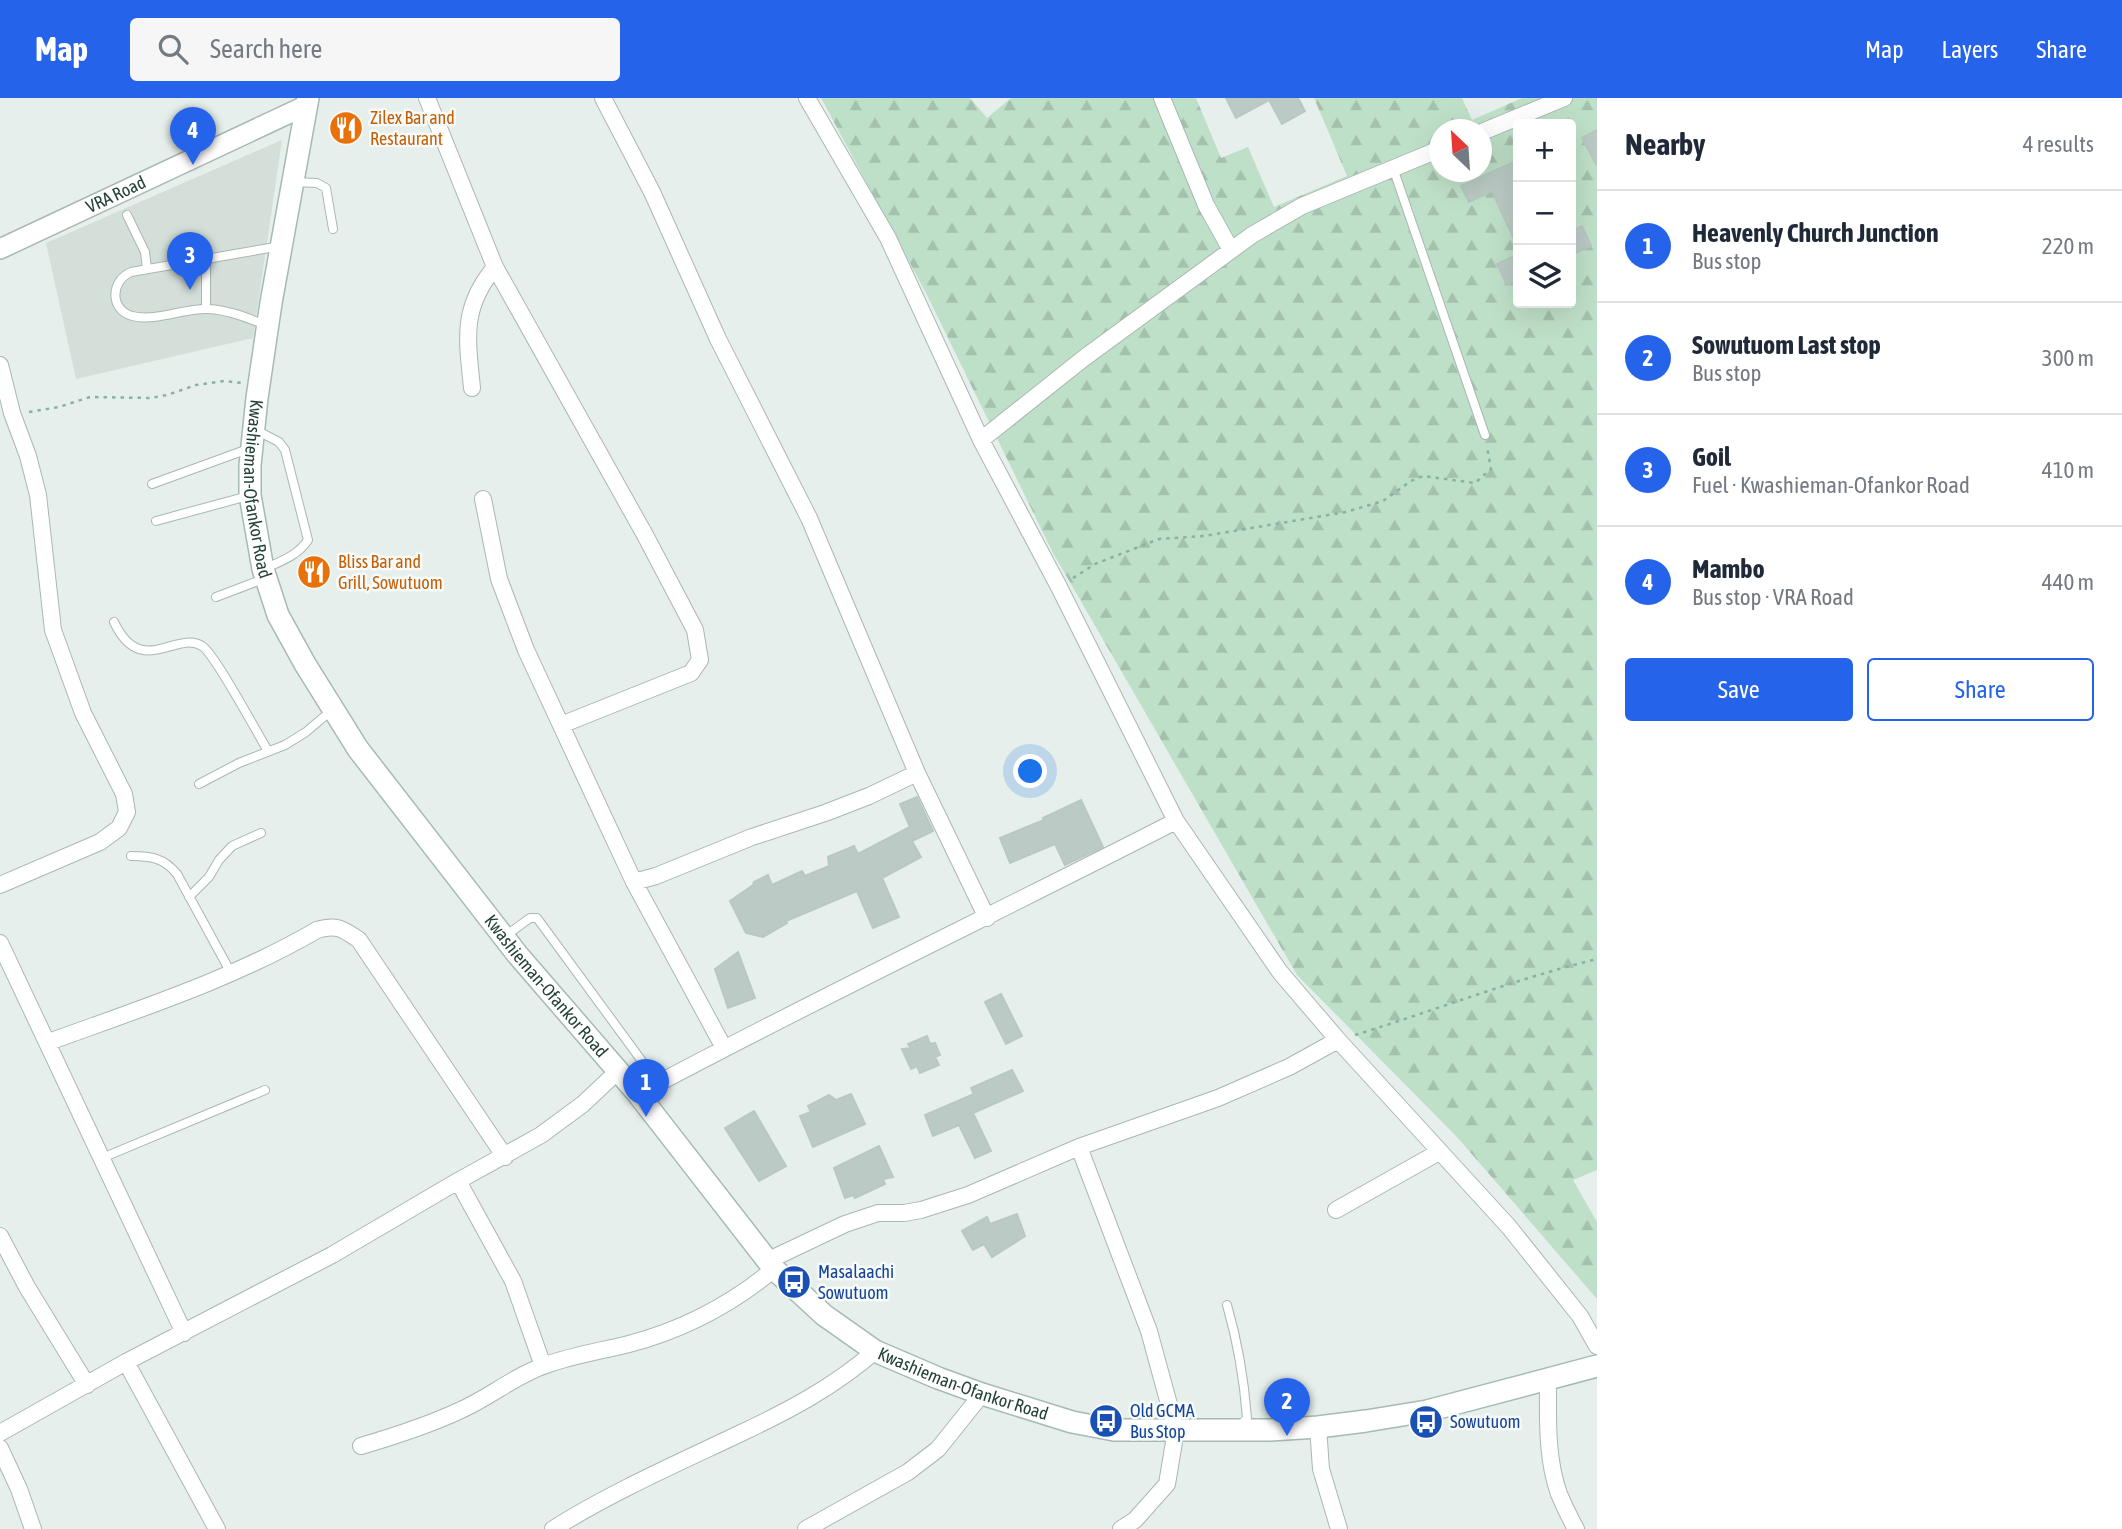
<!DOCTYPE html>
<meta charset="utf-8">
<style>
:root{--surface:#fff;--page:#f6f6f7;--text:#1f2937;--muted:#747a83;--line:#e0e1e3;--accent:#2563eb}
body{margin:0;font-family:"Asap Condensed",sans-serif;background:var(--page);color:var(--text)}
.controls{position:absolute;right:21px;top:21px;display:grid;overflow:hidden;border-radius:7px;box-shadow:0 7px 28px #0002}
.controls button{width:63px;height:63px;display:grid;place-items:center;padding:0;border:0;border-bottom:2px solid var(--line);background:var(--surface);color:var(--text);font:35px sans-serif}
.compass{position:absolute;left:1429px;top:21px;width:63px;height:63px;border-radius:50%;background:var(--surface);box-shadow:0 7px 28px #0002;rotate:335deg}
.you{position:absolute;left:1031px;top:674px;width:24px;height:24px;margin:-18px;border:5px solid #fff;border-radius:50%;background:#1a73e8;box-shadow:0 0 0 10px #1a73e833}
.badge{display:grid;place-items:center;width:46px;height:46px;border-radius:50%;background:var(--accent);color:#fff;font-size:23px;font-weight:700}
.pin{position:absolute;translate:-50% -58px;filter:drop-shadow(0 2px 4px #0008)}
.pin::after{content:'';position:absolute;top:37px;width:24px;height:21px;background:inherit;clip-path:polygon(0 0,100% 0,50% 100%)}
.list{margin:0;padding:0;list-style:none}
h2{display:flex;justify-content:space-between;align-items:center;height:91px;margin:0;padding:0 28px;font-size:30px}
h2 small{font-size:23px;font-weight:400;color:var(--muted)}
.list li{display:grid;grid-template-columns:46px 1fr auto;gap:21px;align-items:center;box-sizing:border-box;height:112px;padding:0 28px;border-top:2px solid var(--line)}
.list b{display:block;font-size:26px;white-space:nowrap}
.list p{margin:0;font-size:23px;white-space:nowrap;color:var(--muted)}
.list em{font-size:23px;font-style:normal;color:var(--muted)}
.actions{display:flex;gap:14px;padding:21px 28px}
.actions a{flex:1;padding:16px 0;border:2px solid var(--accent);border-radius:7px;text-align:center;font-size:24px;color:var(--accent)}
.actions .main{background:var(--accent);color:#fff}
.icon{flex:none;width:38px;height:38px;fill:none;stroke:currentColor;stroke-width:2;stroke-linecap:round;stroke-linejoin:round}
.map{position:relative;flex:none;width:1597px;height:1431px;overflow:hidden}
header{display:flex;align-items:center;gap:42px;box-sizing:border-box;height:98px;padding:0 35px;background:var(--accent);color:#fff}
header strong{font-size:33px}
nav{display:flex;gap:38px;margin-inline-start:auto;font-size:24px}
.search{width:490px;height:63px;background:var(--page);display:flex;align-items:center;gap:18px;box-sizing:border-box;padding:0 24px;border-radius:7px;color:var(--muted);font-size:26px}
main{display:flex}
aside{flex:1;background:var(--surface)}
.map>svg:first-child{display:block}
.built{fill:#d4dfda}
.forest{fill:url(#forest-firs);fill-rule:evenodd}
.building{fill:#bbcac4;stroke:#b8c9c2;stroke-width:2}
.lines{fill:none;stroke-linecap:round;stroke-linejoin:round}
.service-casing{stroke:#a8b8b2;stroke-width:10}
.minor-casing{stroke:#a8b8b2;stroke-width:18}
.tertiary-casing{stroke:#a8b8b2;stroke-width:22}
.secondary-casing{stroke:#a4bbb3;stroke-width:24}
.path{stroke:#86b3a5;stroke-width:2.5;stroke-dasharray:3.5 5;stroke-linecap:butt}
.service{stroke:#fff;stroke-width:8}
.minor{stroke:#fff;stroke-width:16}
.tertiary{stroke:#fff;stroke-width:19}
.secondary{stroke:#fff;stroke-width:21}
.labels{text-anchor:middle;stroke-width:5;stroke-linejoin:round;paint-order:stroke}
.food-label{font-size:18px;fill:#c56008;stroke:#f7fbf9;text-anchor:start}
.street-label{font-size:18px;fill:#24423a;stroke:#f7fbf9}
.transit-label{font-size:18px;fill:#164399;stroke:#f7fbf9;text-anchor:start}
</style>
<header>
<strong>Map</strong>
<div class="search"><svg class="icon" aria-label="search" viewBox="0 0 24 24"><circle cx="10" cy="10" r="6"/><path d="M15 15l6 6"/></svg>Search here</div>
<nav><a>Map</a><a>Layers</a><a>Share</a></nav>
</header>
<main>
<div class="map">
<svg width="1597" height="1431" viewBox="0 0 1597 1431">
<defs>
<pattern id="forest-firs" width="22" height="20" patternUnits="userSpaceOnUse" patternTransform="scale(1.75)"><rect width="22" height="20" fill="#bfe0c8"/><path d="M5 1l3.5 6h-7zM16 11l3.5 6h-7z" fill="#a4c1ad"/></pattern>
</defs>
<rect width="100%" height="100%" fill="#e6efeb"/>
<path class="built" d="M282 42 253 240 76 281 46 145Z"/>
<path class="forest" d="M821 0H970L987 20 1011 0H1196L1221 60 1248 49 1274 109 1347 78 1314 0H1462L1472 22 1522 0H1597V1072L1573 1082 1597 1124V1201L1457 1039 1297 877 1053 455 927 197ZM1518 26H1571V205H1518ZM1440 32H1482V74H1440Z"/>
<path class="building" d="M1226 0H1298L1305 13 1282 26 1269 2 1236 20Z
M1597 32V68L1582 40Z
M1518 62V150L1492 93 1469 104 1461 88Z
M1582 128 1591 148 1571 157V134Z
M1518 156V182L1507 187 1497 166Z
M917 699 933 733 912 743 921 759 882 780 899 819 873 830 857 793 786 823 787 825 763 839 746 835 730 803 753 787 754 784 768 777 772 787 802 773 805 778 829 768 828 759 854 748 858 756 910 729 900 706Z
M1081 702 1103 749 1065 767 1055 746 1010 765 1000 740 1044 722 1043 720Z
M738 854 755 900 728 910 715 871Z
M1001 896 1022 938 1006 946 985 904Z
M927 938 930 946 935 945 940 957 935 959 939 967 920 975 917 968 911 971 902 951 911 950 908 946Z
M1012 972 1023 993 973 1015 991 1053 975 1060 959 1027 933 1038 925 1017 974 996 971 990Z
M851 996 865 1026 813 1049 800 1018 811 1014 808 1008 829 997 836 1002Z
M754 1013 786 1068 759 1083 725 1030Z
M879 1048 893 1079 883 1081 885 1086 855 1100 853 1097 845 1100 834 1070Z
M1017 1116 1025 1138 992 1159 984 1146 973 1152 962 1133 987 1119 990 1126Z"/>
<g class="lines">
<g class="service-casing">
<path id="service" d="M1393 70 1485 337
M295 84 317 85 326 90 333 131
M127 117 145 154 147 171
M206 211V160
M265 227C246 219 228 212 208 211 183 210 157 224 132 218 110 212 110 183 131 174L281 148
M254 331 279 344 285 352 308 442C298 457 282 463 266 470
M152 386 248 351
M156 423 248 398
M216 499 266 480
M114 524C141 581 176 532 202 548 215 556 257 635 268 653
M199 686 239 665 285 647 306 634 332 612
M131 758C151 758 164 760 177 776L231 875
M189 799 209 779 219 762 232 748 261 735
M504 839 530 820H537L647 970
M102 1060 265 992
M1227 1207C1238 1245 1244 1281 1247 1320L1240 1328"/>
</g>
<g class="minor-casing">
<path id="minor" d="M427 0 495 169 645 437 695 532 700 562 691 575 561 627
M603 0 652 94 718 241 809 420 917 675 987 820
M807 0 888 140 981 342 1059 489 1176 723 1280 874 1338 942 1509 1129 1580 1218 1597 1248
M1162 0 1206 107 1231 152
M1482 34 1564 0
M0 267 12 315 28 358 38 397 53 532 83 615 124 696 127 714 119 730 100 744 0 787
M472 290C467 240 461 210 495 169
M981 342 1084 260 1252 137 1302 108 1440 51
M483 401 499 481 526 552 634 784 724 950
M634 784 656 778 752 739 825 715 869 698 917 675
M0 845 184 1235
M49 944C139 911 233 881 317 832 337 826 343 831 359 842L505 1059
M638 996C815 901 997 815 1176 723
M1079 1049 1149 1233 1176 1332 1167 1386 1135 1422 1121 1431
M458 1083 513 1183 543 1268
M1336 1112 1439 1054
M0 1138 27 1189 87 1287
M767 1163 845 1126 878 1115H904L921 1112 968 1097 1079 1049 1218 1000 1289 969 1338 942
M126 1264 217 1431
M1548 1281C1548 1320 1546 1359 1559 1396 1564 1408 1570 1420 1576 1431
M1318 1329 1321 1371 1339 1431
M0 1335 126 1264 332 1157 458 1083 541 1037 583 1006 618 973
M361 1348C395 1338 429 1327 461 1312 490 1299 516 1277 546 1267 573 1257 601 1253 629 1246 682 1232 732 1206 774 1171
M0 1350 19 1391 33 1431
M553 1431C612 1394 676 1366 739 1336 788 1313 834 1289 875 1253
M806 1431 908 1374 938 1351 982 1296"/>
</g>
<g class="tertiary-casing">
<g id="tertiary">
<path id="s1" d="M0 151 307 7"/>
</g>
</g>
<g class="secondary-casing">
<g id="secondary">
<path id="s2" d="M308 0 271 205 257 300 250 367V397L263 471 278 517 305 566 358 651 517 856 638 996 774 1171 824 1217 875 1253 938 1280 982 1296 1072 1324 1114 1332H1270L1318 1329 1366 1323 1427 1313 1597 1268"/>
</g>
</g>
<path class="path" d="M29 314 59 309 90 299 150 300 167 297 196 287 224 283 242 285
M1073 480 1095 466 1159 441 1204 438 1346 414 1383 403 1411 383 1423 378 1475 385 1491 371 1487 349
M1355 937C1436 912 1515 881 1597 861"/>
<use href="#service" class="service"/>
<use href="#minor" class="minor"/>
<use href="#tertiary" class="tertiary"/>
<use href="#secondary" class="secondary"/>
</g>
<defs>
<g id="restaurant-disc" transform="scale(1.75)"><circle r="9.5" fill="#e8710a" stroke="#f7fbf9"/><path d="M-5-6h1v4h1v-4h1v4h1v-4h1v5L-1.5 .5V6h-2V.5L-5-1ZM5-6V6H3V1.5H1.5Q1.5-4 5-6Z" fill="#fff"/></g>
<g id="bus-disc" transform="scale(1.75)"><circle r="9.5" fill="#1a4fb4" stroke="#f7fbf9"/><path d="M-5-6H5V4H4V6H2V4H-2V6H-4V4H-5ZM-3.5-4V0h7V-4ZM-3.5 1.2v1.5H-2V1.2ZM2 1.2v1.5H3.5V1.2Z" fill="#fff"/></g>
</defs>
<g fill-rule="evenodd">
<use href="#restaurant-disc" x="346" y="30"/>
<use href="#restaurant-disc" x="314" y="474"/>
<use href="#bus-disc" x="794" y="1184"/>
<use href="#bus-disc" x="1106" y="1323"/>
<use href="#bus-disc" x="1426" y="1324"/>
</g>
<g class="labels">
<g class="food-label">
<text x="370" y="26">Zilex Bar and<tspan x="370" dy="21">Restaurant</tspan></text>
<text x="338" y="470">Bliss Bar and<tspan x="338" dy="21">Grill, Sowutuom</tspan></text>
</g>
<g class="street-label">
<text dy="6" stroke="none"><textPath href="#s1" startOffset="128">VRA Road</textPath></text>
<text dy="6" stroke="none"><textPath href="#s2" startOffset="396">Kwashieman-Ofankor Road</textPath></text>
<text dy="6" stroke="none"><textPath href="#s2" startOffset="984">Kwashieman-Ofankor Road</textPath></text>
<text dy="6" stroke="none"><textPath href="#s2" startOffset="1572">Kwashieman-Ofankor Road</textPath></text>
</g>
<g class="transit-label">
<text x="818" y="1180">Masalaachi<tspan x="818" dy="21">Sowutuom</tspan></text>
<text x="1130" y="1319">Old GCMA<tspan x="1130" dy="21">Bus Stop</tspan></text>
<text x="1450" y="1330">Sowutuom</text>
</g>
</g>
</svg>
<div class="controls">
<button>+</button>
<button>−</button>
<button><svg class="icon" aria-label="layers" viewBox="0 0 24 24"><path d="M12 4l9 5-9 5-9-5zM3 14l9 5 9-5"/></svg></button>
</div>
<svg class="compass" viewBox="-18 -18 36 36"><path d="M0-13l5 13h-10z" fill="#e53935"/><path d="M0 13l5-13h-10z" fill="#747a83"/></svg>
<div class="you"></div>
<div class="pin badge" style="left:646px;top:1019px">1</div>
<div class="pin badge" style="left:1287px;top:1338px">2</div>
<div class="pin badge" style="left:190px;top:192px">3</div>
<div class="pin badge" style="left:193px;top:67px">4</div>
</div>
<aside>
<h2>Nearby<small>4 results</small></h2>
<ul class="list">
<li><span class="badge">1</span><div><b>Heavenly Church Junction</b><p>Bus stop</p></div><em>220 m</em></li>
<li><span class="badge">2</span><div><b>Sowutuom Last stop</b><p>Bus stop</p></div><em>300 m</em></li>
<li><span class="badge">3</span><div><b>Goil</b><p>Fuel · Kwashieman-Ofankor Road</p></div><em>410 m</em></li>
<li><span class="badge">4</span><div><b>Mambo</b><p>Bus stop · VRA Road</p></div><em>440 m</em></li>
</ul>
<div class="actions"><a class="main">Save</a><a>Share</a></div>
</aside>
</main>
